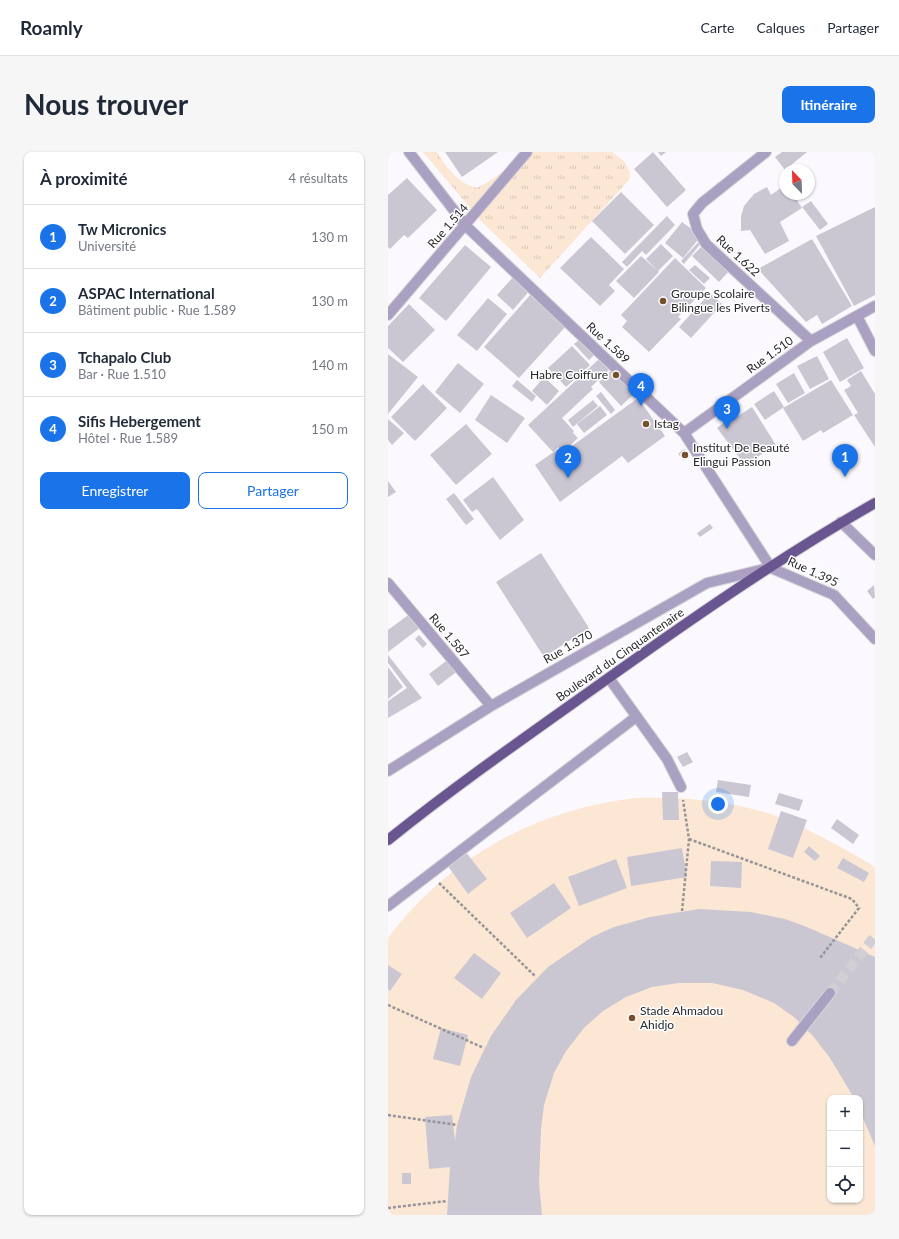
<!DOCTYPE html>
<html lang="fr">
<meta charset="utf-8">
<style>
:root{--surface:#fff;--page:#f6f6f7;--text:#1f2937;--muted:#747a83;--line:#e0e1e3;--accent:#1a73e8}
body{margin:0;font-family:Lato,sans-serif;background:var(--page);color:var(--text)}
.controls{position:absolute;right:12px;bottom:12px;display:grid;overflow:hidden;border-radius:8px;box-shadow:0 1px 3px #0004}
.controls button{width:36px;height:36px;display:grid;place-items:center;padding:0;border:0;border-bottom:1px solid var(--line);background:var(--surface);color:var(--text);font:20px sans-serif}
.compass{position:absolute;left:391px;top:12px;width:36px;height:36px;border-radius:50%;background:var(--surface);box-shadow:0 1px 3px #0004;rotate:337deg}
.you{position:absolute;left:330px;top:652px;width:14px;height:14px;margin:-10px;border:3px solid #fff;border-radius:50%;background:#1a73e8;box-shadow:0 0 0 6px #1a73e833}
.badge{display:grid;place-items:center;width:26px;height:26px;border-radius:50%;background:var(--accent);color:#fff;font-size:13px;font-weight:700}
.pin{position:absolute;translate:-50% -33px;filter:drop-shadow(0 1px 2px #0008)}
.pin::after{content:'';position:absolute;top:21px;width:14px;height:12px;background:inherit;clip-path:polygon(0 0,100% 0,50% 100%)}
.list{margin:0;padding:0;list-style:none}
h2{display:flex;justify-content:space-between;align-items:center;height:52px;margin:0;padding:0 16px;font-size:17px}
h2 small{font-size:13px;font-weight:400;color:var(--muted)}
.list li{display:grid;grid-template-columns:26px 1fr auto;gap:12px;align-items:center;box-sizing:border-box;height:64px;padding:0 16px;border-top:1px solid var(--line)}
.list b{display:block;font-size:15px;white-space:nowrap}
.list p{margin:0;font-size:13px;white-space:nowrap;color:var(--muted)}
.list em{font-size:13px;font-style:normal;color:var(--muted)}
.actions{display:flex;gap:8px;padding:12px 16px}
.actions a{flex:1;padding:9px 0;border:1px solid var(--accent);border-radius:8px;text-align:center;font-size:14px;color:var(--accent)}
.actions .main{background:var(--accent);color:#fff}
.icon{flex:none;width:22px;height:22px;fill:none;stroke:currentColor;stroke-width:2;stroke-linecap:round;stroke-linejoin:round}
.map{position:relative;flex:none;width:487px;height:1063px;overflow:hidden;border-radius:8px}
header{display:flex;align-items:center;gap:24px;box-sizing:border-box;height:56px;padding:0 20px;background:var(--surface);border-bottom:1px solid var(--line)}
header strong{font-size:19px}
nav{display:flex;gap:22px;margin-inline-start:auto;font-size:14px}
.intro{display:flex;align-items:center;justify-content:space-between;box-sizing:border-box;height:96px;padding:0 24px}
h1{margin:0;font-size:28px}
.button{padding:10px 18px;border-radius:8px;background:var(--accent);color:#fff;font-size:14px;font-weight:700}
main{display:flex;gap:24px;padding:0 24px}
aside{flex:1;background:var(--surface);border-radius:8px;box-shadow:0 1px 3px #0004}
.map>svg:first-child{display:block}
.grass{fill:url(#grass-tufts)}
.park{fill:#fbe7d4;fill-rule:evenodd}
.building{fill:#cac7d3}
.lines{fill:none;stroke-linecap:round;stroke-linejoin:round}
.minor-tunnel{stroke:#d1cfd4;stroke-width:10;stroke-dasharray:10 5;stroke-linecap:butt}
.minor-casing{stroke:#d5d3d8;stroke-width:12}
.major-casing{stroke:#d5d3d8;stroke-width:12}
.path{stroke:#959498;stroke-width:2.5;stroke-dasharray:3 2;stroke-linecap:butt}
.minor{stroke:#aaa0c1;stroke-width:10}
.major{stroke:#69558f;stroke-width:10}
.poi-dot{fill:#75512b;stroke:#fff;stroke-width:1.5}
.labels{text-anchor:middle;stroke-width:3;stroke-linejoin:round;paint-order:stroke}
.street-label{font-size:12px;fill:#28272b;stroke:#fff}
.poi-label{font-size:12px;fill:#28272b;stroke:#fff;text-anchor:start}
</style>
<header>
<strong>Roamly</strong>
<nav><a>Carte</a><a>Calques</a><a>Partager</a></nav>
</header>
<div class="intro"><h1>Nous trouver</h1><a class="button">Itinéraire</a></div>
<main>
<aside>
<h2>À proximité<small>4 résultats</small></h2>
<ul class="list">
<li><span class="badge">1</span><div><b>Tw Micronics</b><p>Université</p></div><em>130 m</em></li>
<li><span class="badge">2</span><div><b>ASPAC International</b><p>Bâtiment public · Rue 1.589</p></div><em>130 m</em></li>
<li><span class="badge">3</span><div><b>Tchapalo Club</b><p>Bar · Rue 1.510</p></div><em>140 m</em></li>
<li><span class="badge">4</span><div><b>Sifis Hebergement</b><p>Hôtel · Rue 1.589</p></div><em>150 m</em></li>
</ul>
<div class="actions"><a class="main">Enregistrer</a><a>Partager</a></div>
</aside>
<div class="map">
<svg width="487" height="1063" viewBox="0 0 487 1063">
<defs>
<pattern id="grass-tufts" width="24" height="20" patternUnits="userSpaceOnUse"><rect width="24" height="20" fill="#fbe7d4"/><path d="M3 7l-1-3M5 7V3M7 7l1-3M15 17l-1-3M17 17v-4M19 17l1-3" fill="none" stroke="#d7c6b6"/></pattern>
</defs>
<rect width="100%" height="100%" fill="#fbf9fe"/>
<path class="grass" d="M35 0H49C59 17 70 31 89 36 107 27 121 15 134 0H224L236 9 242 20 241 28 152 126 94 70Z"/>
<path class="park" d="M246 646C301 644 362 650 412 674 438 687 463 700 487 715V1063H0V786C60 706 147 658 246 646ZM442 946H472V1048H442Z"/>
<path class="building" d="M57 0H110L74 25Z
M265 0 298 38 279 55 246 17Z
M270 0H278L273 4Z
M394 0H419L397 18 387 5Z
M19 26 49 58 20 86 16 83 2 97 0 95V43Z
M397 33V42H405L414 56 392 70 401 89 377 102 362 78 353 79V64L356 54 366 42 379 35 383 43Z
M233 40 266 73 237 102 204 69Z
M423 49 440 72 432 78 414 55Z
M487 55V143L466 154 428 84Z
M279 64 287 73 258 103 254 99 239 115 234 110Z
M294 70 313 84 295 106 277 91Z
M203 85 236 117 221 133 227 139 212 154 172 116Z
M313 87 315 89 296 112 293 109Z
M424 87 464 154 434 172 429 163 418 170 370 117Z
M317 91 343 117 331 130 304 104Z
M273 92 285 104 270 119 258 107Z
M77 93 103 115 58 169 31 146Z
M253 104 271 120 246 146 228 129Z
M287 106 318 136 290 165 293 167 261 200 234 175 239 169 233 163Z
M307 113 322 126 316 132 301 118Z
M127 123 143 137 125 158 109 143Z
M322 141 334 152 303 186 291 175Z
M143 142 179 173 131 226 96 195Z
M100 146 119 162 89 199 69 183Z
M21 152 47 178 15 210 0 196V174Z
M194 185 208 201 201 208 186 192Z
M459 186 476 216 452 230 435 200Z
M184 194 202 213 178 235 160 216Z
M0 202 30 225 0 262Z
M429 204 441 227 422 237 409 214Z
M211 207 221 218 203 235 205 237 174 266 186 279 185 281 190 286 175 300 170 295 165 300 140 273Z
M70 211 96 232 72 261 47 240Z
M226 216 248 240 233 254 211 230Z
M473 219 487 242V295L466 263 470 261 456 238 463 234 459 228Z
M406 221 417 241 400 251 388 232Z
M156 225 171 239 159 253 144 239Z
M129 228 148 244 144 250 124 234Z
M443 228 465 263 435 281 433 278 415 289 395 256Z
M35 232 59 256 27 289 3 265Z
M386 239 396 255 377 268 366 252Z
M213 240 227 258 223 262 208 244Z
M103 243 137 266 119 291 87 268Z
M250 246 277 284 240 311 234 304 172 350 147 313 170 297 173 302Z
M205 248 210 254 185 275 180 268Z
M212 254 219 263 196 281 189 272Z
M364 255 388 293 357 313 329 276 339 268 341 270Z
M0 267 16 281 4 293 0 288Z
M78 272 104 302 68 333 42 303Z
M296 297 302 304 296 308 290 302Z
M105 325 136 368 112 388 89 357 84 360 75 348Z
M0 329 8 340 0 345Z
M66 341 86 367 78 373 58 347Z
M322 372 325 376 312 385 309 381Z
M153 401 201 476 156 505 108 430Z
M486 433 487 445 485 447 479 439Z
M23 461 33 475 0 500V478Z
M31 483 39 492 35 496 27 487Z
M0 503 34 546 0 566V549L19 536 0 511Z
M66 503 75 515 50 534 41 522Z
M0 515 15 535 0 547Z
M299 600 305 610 295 615 289 605Z
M330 628 363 633 361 645 328 640Z
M274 640H290L291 668H275Z
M391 641 415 648 411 659 387 652Z
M393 659 419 668 405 706 380 697Z
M449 667 471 683 465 692 443 676Z
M421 694 432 704 427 709 416 700Z
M294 696 299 725 243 734 239 705Z
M77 699 99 727 80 742 59 713Z
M455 706 481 721 476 730 449 716Z
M228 707 239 736 191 754 180 725Z
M323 709 354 710 353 736 322 734Z
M166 731 183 756 139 786 122 761Z
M311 757 363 760 397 767 419 775 487 805V994L472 959V946H466L442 906 425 884 406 865 386 851 355 838 324 831H291L264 835 238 845 215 859 196 876 178 899 166 921 156 953 153 977 151 1031 154 1063H59L62 1015 41 1017 37 965 64 963 67 989 69 973 83 925 103 884 128 848 160 815 204 785 226 775 262 765Z
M86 801 113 821 94 847 66 826Z
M0 813 14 822 2 839 0 837Z
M53 876 80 883 72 914 45 907Z
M14 1021H23V1032H14Z"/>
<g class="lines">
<path class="minor-tunnel" d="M442 841 487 784"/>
<g class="minor-casing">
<path id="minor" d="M21 0 78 74 296 281 383 416
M378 0 314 51 305 62 309 77 318 92 423 189
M0 163 139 0
M469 164 487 199
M296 281 423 189 487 154
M453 370 487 403
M383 416 446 443 487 487
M0 431 103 554
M221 526 279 607 293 635
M0 619 103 554 319 431 381 416
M0 754 248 565
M404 889 442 841"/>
</g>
<g class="major-casing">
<path id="major" d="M0 688C66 635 136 586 205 537 296 472 389 407 487 351"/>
</g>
<path class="path" d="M301 687 464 747 471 756 432 806
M51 731 148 825
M294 759 301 687 295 648
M0 853 96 896
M0 963 69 973
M0 1056 59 1049"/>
<use href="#minor" class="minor"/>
<use href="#major" class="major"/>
</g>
<g class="poi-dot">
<circle cx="275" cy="149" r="4"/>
<circle cx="228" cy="223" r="4"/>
<circle cx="258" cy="272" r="4"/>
<circle cx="297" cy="303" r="4"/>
<circle cx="244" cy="866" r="4"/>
</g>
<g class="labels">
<g class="street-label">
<text transform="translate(60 74) rotate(-49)" y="4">Rue 1.514</text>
<text transform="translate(350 104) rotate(43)" y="4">Rue 1.622</text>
<text transform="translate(220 191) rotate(43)" y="4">Rue 1.589</text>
<text transform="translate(382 203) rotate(-36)" y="4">Rue 1.510</text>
<text transform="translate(425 420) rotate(25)" y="4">Rue 1.395</text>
<text transform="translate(61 484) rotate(50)" y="4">Rue 1.587</text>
<text transform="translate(180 495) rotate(-30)" y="4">Rue 1.370</text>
<text transform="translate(232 503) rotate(-35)" y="4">Boulevard du Cinquantenaire</text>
</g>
<g class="poi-label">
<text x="283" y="146">Groupe Scolaire<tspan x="283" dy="14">Bilingue les Piverts</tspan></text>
<text x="220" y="227" text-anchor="end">Habre Coiffure</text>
<text x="266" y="276">Istag</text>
<text x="305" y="300">Institut De Beauté<tspan x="305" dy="14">Elingui Passion</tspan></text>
<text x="252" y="863">Stade Ahmadou<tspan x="252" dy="14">Ahidjo</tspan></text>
</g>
</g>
</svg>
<div class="controls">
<button>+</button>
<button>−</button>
<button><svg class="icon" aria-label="locate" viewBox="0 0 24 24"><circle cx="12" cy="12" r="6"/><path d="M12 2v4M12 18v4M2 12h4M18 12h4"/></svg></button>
</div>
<svg class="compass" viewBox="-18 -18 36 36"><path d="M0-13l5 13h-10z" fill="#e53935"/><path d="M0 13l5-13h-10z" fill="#747a83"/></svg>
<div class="you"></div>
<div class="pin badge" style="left:457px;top:325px">1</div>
<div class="pin badge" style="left:180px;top:326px">2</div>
<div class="pin badge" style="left:339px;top:277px">3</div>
<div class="pin badge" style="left:253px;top:254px">4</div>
</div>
</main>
